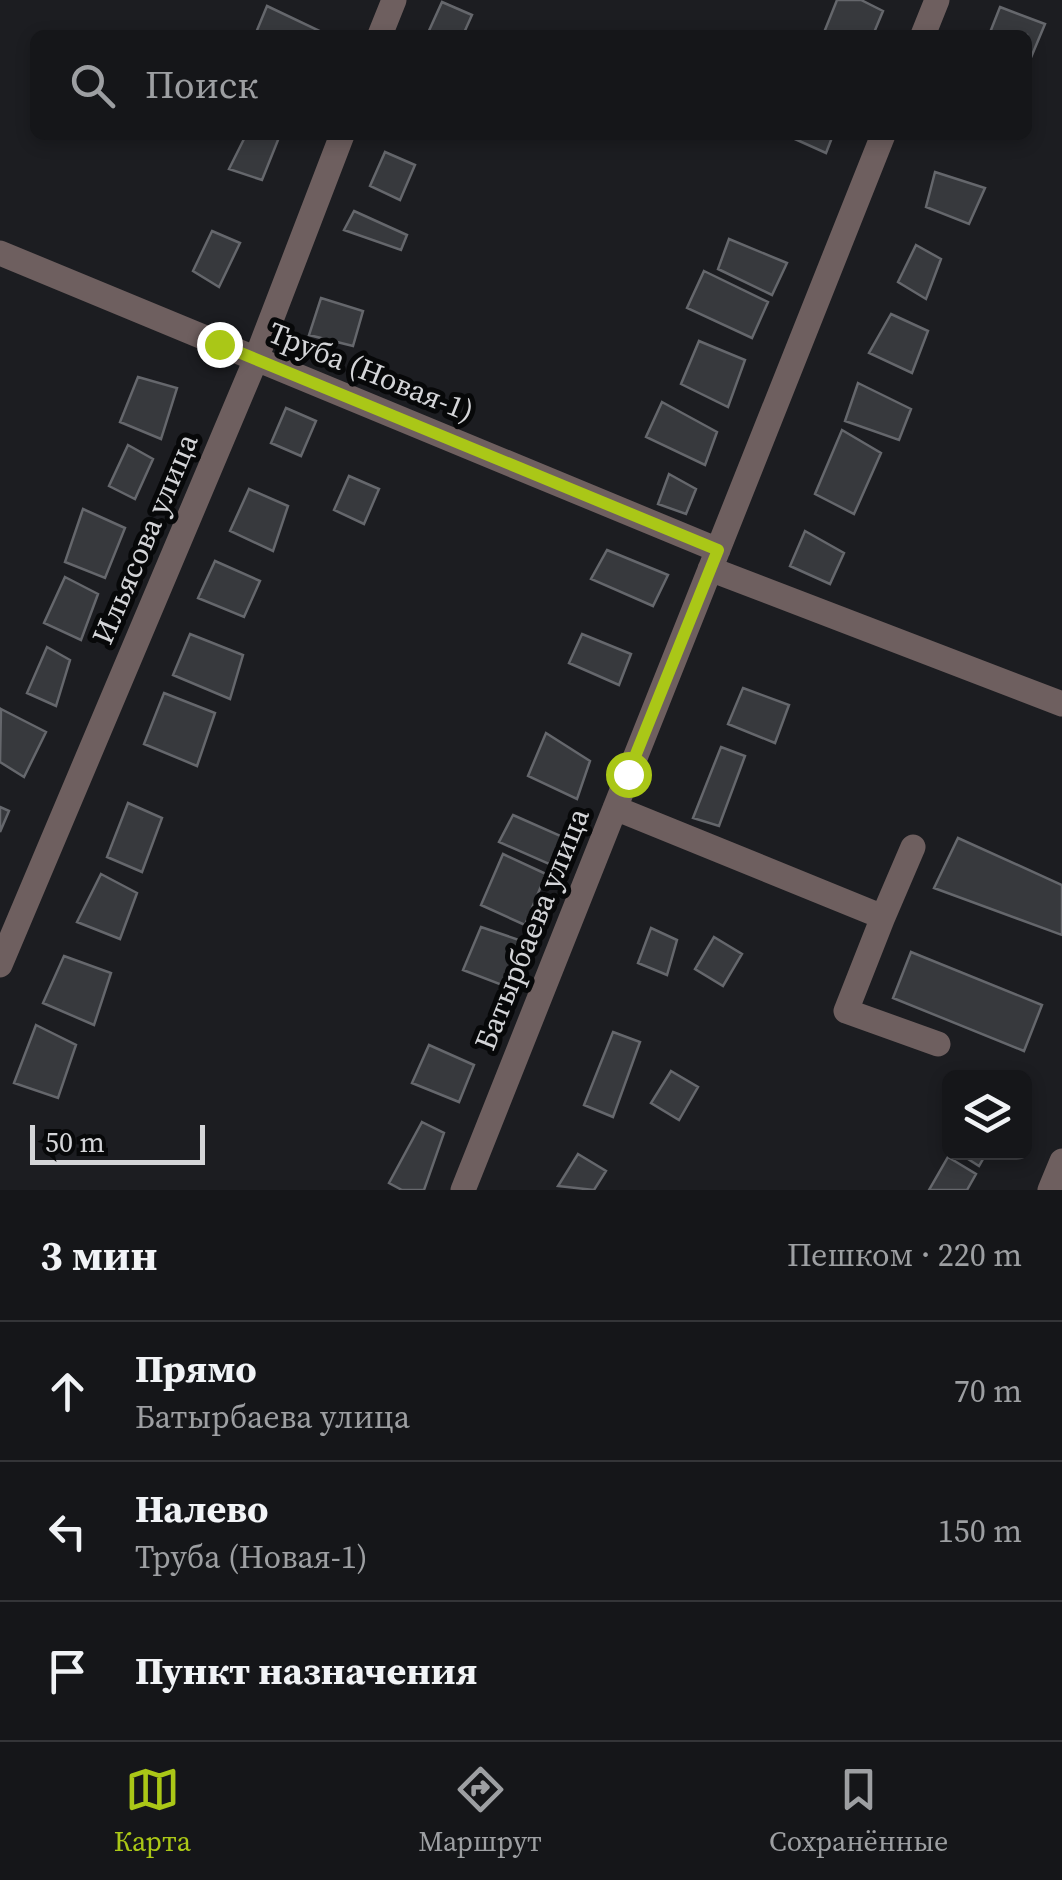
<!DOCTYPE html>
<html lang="ru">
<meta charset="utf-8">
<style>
:root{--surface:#151619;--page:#1e1f22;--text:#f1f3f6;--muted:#9d9fa2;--line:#343538;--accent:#aac717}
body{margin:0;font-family:"Source Serif 4",serif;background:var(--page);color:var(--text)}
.controls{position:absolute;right:30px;bottom:30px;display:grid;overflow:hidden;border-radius:15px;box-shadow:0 5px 15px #0003}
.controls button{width:90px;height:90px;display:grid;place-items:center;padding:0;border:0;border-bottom:2px solid var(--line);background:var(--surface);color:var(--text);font:50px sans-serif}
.scale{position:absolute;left:30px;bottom:25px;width:175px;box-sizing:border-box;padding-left:10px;border:5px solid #d4d5d8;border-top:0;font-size:28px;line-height:35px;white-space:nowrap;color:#d4d5d8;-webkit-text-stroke:8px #070809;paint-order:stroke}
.stop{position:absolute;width:30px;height:30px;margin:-22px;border:8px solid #aac717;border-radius:50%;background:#fff}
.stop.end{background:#aac717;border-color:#fff;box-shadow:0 2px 10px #0008}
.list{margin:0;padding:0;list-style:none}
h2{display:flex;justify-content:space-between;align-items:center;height:130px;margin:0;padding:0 40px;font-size:42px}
h2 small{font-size:32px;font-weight:400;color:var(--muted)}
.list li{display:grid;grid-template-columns:65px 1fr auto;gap:30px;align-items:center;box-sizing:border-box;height:140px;padding:0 40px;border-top:2px solid var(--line)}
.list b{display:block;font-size:38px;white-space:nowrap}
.list p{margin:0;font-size:32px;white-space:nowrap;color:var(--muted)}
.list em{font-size:32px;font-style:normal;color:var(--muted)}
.icon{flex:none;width:55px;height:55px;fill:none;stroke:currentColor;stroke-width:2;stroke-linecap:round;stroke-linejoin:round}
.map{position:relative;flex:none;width:1062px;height:1190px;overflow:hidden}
.search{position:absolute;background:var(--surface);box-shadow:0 5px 15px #0003;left:30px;right:30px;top:30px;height:110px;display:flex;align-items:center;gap:25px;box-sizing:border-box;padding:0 35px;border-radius:15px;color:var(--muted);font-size:38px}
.sheet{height:550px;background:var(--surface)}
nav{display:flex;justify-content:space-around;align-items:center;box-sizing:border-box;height:140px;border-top:2px solid var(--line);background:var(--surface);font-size:28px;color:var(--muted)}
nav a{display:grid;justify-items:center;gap:5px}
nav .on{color:var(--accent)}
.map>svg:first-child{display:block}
.building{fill:#37393d;stroke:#65676c;stroke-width:2.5}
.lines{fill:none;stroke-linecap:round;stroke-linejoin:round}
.minor{stroke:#6e5f5f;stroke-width:25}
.route{stroke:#aac717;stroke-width:12}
.labels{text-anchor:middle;stroke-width:10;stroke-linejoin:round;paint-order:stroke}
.street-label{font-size:30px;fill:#d4d5d8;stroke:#070809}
</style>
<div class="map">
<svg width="1062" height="1190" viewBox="0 0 1062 1190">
<rect width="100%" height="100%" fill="#1c1d21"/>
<path class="building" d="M837 0H861L883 11 873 35H823Z
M442 2 472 15 463 35H427Z
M267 6 324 33 323 35H255Z
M1000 7 1045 24 1027 67V35H989Z
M246 135H280L262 180 229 169Z
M786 135H833L826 153Z
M385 152 415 165 400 200 370 186Z
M935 172 985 188 969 224 926 207Z
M354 211 407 235 401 250 344 230Z
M212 231 240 243 219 287 193 271Z
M729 239 787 263 772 295 718 269Z
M916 245 941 259 926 299 898 282Z
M704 271 768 302 752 338 687 308Z
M321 298 363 311 353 346 309 335Z
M891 314 928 331 912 373 869 353Z
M699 341 745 360 728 407 681 384Z
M138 377 177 388 161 439 120 422Z
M858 383 911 409 899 440 845 421Z
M662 402 717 432 705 465 646 437Z
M286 408 316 421 301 456 271 443Z
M842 430 881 453 854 514 815 494Z
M128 445 153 459 135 499 109 486Z
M669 474 696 489 686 514 658 504Z
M349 476 379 489 364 524 334 510Z
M249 489 288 506 273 551 230 531Z
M83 509 125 528 105 578 65 562Z
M805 531 844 553 830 584 790 566Z
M607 550 668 575 653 606 591 579Z
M215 561 260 581 244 617 198 598Z
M65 577 98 594 81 640 44 623Z
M190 634 243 655 230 699 173 675Z
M582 634 631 654 619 685 569 663Z
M47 647 70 660 56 706 27 693Z
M743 688 789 705 775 743 728 724Z
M164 693 215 713 197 766 144 744Z
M1 709 46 732 24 777 0 762Z
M546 733 590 761 577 799 528 776Z
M721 747 745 756 719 826 693 818Z
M128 803 162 818 142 872 107 857Z
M0 807 9 811 0 832Z
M513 815 563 837 549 864 499 842Z
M958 838 1062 885V935L934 888Z
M503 854 546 874 525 925 481 905Z
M101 874 137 893 120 939 77 922Z
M481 927 519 940 502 985 463 970Z
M651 928 677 940 667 975 638 963Z
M714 937 742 954 723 986 695 969Z
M911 952 1042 1005 1024 1051 893 998Z
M64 956 111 973 94 1025 43 1003Z
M36 1025 76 1045 58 1098 14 1083Z
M613 1032 640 1042 613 1117 584 1105Z
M429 1045 474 1065 459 1102 412 1083Z
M671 1071 698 1087 679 1120 651 1103Z
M422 1122 444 1133 424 1190H402L389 1183Z
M957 1152H987L979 1166Z
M578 1154 606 1171 594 1190 558 1186Z
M948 1157 976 1174 967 1190H929Z"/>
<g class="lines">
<path class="minor" d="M380 35 394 0
M923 35 937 0
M0 253 718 550
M710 569 1062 704
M615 808 883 917 913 847
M883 917 846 1011 938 1044
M0 965 256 359 342 135
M463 1190 883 135
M1050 1190 1062 1161"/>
</g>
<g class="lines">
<path class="route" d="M219 344 718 550 628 774"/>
</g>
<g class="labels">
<g class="street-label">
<text transform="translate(371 372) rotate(22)" y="10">Труба (Новая-1)</text>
<text transform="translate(145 539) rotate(-67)" y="10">Ильясова улица</text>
<text transform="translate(532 929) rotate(-68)" y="10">Батырбаева улица</text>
</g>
</g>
</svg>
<div class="controls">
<button><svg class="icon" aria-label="layers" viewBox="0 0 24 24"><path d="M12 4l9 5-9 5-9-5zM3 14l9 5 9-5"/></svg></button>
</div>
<div class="scale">50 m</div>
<div class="stop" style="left:628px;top:774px"></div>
<div class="stop end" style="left:219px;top:344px"></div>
<div class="search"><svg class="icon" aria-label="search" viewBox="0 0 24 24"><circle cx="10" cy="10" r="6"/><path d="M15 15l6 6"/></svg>Поиск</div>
</div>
<section class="sheet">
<h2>3 мин<small>Пешком · 220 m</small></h2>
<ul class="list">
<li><svg class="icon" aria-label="ahead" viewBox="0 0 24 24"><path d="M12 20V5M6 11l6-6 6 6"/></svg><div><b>Прямо</b><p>Батырбаева улица</p></div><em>70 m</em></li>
<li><svg class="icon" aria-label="left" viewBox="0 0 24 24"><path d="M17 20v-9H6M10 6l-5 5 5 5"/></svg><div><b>Налево</b><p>Труба (Новая-1)</p></div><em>150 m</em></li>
<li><svg class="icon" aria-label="arrive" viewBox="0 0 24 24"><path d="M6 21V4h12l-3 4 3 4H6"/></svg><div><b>Пункт назначения</b></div></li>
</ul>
</section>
<nav>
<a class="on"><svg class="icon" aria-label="map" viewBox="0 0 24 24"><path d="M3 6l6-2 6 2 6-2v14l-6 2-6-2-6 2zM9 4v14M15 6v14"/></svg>Карта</a>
<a><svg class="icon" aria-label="directions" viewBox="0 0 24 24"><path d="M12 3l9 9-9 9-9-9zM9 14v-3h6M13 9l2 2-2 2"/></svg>Маршрут</a>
<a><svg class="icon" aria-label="saved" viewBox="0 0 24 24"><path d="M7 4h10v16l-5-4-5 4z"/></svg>Сохранённые</a>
</nav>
